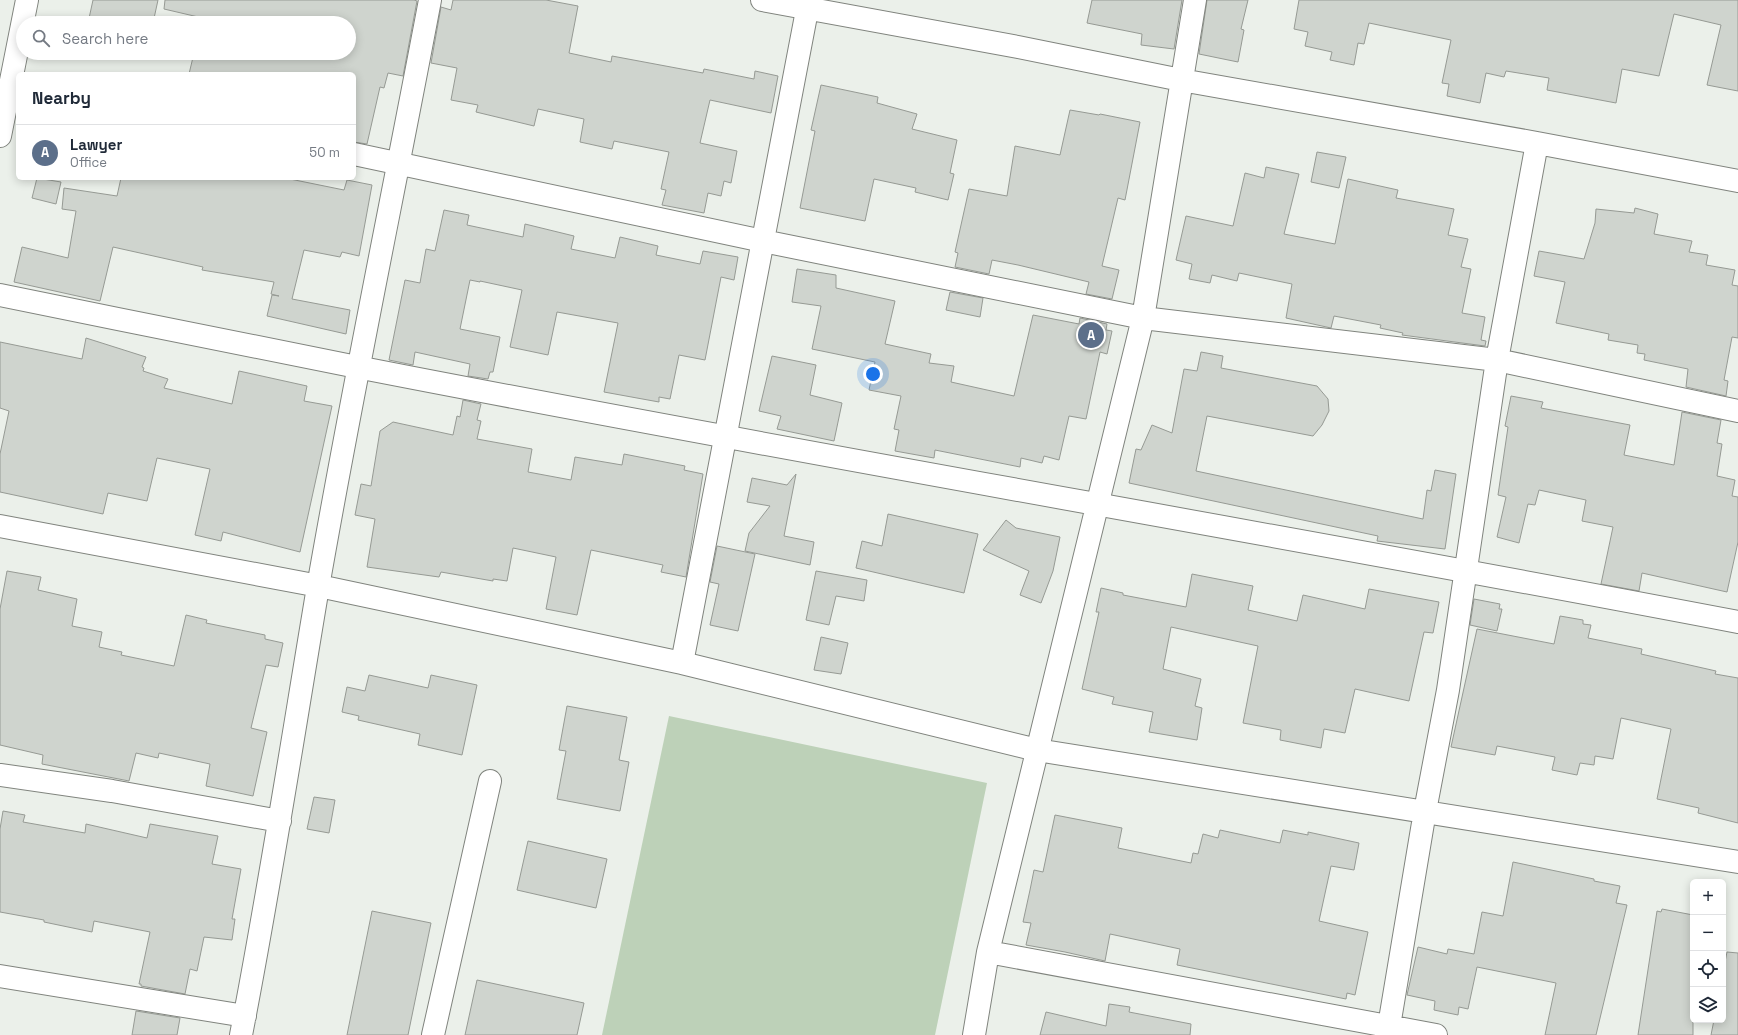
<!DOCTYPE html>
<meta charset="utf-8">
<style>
:root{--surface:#fff;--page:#f6f6f7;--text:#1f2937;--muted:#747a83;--line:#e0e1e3;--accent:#2563eb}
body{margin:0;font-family:"Space Grotesk",sans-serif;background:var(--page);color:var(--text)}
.controls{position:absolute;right:12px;bottom:12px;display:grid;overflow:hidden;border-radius:6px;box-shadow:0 2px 10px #0003}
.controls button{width:36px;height:36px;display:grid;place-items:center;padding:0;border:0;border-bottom:1px solid var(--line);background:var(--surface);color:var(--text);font:20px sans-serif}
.you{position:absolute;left:873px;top:374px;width:14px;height:14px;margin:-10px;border:3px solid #fff;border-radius:50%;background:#1a73e8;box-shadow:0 0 0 6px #1a73e833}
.badge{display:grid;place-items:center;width:26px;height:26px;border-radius:50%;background:var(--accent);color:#fff;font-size:13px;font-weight:700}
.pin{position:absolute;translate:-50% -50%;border:2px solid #fff;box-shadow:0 1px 4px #0006}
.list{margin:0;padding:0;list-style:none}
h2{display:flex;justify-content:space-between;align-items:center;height:52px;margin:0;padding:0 16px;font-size:17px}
h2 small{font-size:13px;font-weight:400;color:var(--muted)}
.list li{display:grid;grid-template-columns:26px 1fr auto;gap:12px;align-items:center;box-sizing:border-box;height:56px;padding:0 16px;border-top:1px solid var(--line)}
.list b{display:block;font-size:15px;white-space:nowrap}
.list p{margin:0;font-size:13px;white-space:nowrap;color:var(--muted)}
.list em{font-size:13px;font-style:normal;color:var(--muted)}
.icon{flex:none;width:22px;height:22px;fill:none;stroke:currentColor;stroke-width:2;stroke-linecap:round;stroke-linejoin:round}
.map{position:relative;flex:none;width:1738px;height:1035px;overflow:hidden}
.search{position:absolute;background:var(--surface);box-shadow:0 2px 10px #0003;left:16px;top:16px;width:340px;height:44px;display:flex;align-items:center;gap:10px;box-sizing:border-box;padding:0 14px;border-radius:22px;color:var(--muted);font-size:15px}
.panel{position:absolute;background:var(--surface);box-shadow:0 2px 10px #0003;left:16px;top:72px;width:340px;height:108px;border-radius:6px}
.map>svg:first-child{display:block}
.green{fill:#bdd1b8}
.building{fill:#cfd4ce;stroke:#969a94}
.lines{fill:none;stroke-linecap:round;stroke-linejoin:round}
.street-casing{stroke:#80847e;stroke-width:24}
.street{stroke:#fff;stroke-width:22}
</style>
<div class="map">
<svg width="1738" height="1035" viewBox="0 0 1738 1035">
<rect width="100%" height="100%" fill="#ebf0ea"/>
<path class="green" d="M669 716 987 783 935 1035H602Z"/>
<path class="building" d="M93 0H158L153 23H88Z
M165 0H414L417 1 403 76 388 73 384 88 380 87 367 144 354 142V74H189L194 53H349V23H224L164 9Z
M453 0H546L578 6 569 53 611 62 612 56 703 73 704 69 754 79 755 71 778 76 771 113 710 100 700 143 737 151 731 183 724 181 721 196 708 193 704 213 662 205 666 190 661 189 669 152 614 141 612 149 580 142 584 119 538 109 534 126 476 112 478 105 451 100 457 68 431 63 441 7 451 10Z
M1092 0H1182L1174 49 1141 45 1142 34 1087 23Z
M1207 0H1248L1241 29 1244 30 1238 62 1199 54Z
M1299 0H1738V91L1707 85 1721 25 1674 14 1659 76 1622 69 1616 103 1547 90 1549 78 1506 71 1504 77 1486 73 1480 103 1447 96 1449 84 1442 83 1451 40 1369 23 1364 44 1358 43 1354 65 1330 60 1332 52 1305 46 1308 32 1294 29Z
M821 85 878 97 877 103 917 114 912 129 957 140 950 173 954 174 948 200 915 192 916 188 874 179 865 221 800 208 815 131 811 130Z
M1070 110 1099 115 1100 114 1140 122 1125 200 1118 198 1102 266 1119 270 1112 299 1086 294 1089 282 1018 265 992 260 989 274 955 267 958 253 955 252 969 189 1007 196 1015 146 1060 155Z
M1317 152 1346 157 1339 188 1311 182Z
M1266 167 1299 174 1284 234 1335 244 1348 179 1398 190 1396 198 1454 209 1448 235 1468 239 1461 267 1471 269 1462 313 1485 317 1481 340 1486 341 1485 346 1402 335 1403 333 1380 328 1381 325 1334 316 1331 328 1286 318 1292 284 1239 273 1237 281 1212 275 1210 283 1189 279 1192 264 1176 260 1186 216 1233 226 1245 173 1264 178Z
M37 178 61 182 56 204 32 198Z
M121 178H285L344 190 347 180 372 185 359 256 342 252 340 257 304 250 292 299 350 310 346 334 267 316 272 295 279 296 271 294 274 282 202 270 203 267 113 247 100 301 14 282 22 247 68 258 76 211 62 209 64 188 117 196Z
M1635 208 1658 214 1654 234 1692 241 1689 252 1708 255 1706 265 1735 270 1732 285 1738 286V338L1732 337 1724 380 1728 381 1726 396 1686 387 1688 369 1644 360 1645 354 1637 353 1638 345 1608 340 1609 334 1556 323 1565 282 1534 276 1539 251 1584 259 1595 223 1596 209 1634 213Z
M444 210 469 215 467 225 523 237 525 224 574 236 571 249 615 258 620 237 658 246 656 255 700 264 703 251 738 257 734 280 721 277 705 360 679 355 670 399 659 397V402L604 392 618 323 557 312 548 355 510 347 522 290 480 281V282L470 280 460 329 500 337 493 372H490L488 379 468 376 470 364 415 352 413 365 389 360 405 280 420 283 426 249 435 251Z
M797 269 836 275V288L895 301 885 344 931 354 929 363 954 366 951 382 1014 396 1033 315 1079 324 1080 318 1107 324 1106 330 1112 331 1107 354 1100 352 1086 419 1069 416 1059 460 1044 456 1042 463 1021 458 1020 467 935 450 934 458 895 451 899 430 894 429 901 396 869 390 875 362 812 349 821 306 792 302Z
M950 292 983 298 980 317 946 310Z
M86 338 146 357 142 367 144 368 143 371 168 379 164 388 232 404 239 371 307 386 304 401 332 406 300 552 223 532 221 541 195 535 210 469 157 458 147 501 108 493 103 514 0 492V454L9 411 0 408V342L82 359Z
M1201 352 1223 356 1221 368 1317 386 1328 399 1329 411 1322 425 1313 436 1207 416 1196 471 1423 519 1427 490 1431 491 1435 470 1456 474 1445 549 1377 541 1378 536 1129 483 1136 449 1141 450 1152 425 1172 433 1184 369 1197 371Z
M772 356 816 365 810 395 842 403 834 441 777 429 781 416 759 411Z
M1511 396 1543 402 1541 408 1630 425 1624 455 1674 465 1682 412 1721 420 1717 443 1722 444 1717 476 1735 480 1732 496 1738 497V542L1727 592 1642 573 1639 591 1601 584 1613 527 1582 521 1586 500 1539 490 1535 505 1528 504 1519 543 1497 537 1506 497 1498 495 1508 427 1505 426Z
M463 400 481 404 477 420 481 421 477 439 532 449 528 472 571 480 575 457 622 465 624 454 685 466 684 470 703 474 686 577 661 572 663 565 591 550 577 615 546 609 556 557 513 548 507 581 493 579V581L441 572 439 577 367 567 375 519 355 515 361 484 371 486 380 431 393 422 453 435 457 416 460 417Z
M796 474 784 536 814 542 810 565 745 551 749 533 770 506 747 502 752 478 787 485Z
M888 514 978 534 964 593 856 568 862 541 882 546Z
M1006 520 1016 528 1060 537 1053 571 1041 603 1020 595 1029 571 983 550Z
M717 546 755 554 738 631 710 625 719 584 710 582Z
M7 571 41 577 38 590 77 599 72 626 102 632 99 647 122 652 121 655 174 666 186 615 207 620 206 623 265 635V639L283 643 278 667 266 665 251 728 267 732 253 796 206 786 210 764 159 753 158 758 136 753 129 781 42 764 43 755 0 745V609Z
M816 571 867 580 864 601 836 596 829 625 806 620Z
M1192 574 1253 586 1248 610 1297 621 1303 595 1365 609 1369 589 1439 602 1433 633 1424 632 1409 701 1355 689 1345 733 1324 729 1321 748 1280 740 1281 730 1243 723 1258 646 1171 627 1163 669 1201 679 1195 706 1202 708 1197 740 1149 732 1153 712 1112 704 1114 697 1082 689 1099 612H1096L1101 588 1123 593V595L1186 607Z
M1474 599 1500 604 1499 609H1502L1497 631 1470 625Z
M1560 616 1583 620V624L1591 625 1588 638 1642 649 1641 654 1716 671 1715 674 1738 678V823L1698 813 1699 808 1657 799 1671 729 1621 718 1613 759 1595 756 1594 765 1580 763 1577 775 1552 770 1555 757 1497 746 1495 755 1451 747 1477 629 1554 644Z
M821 637 848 643 841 674 814 670Z
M369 675 428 688 431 675 477 685 462 755 418 745 420 734 358 720 359 716 342 712 347 687 365 691Z
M567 706 627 717 619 760 629 762 620 811 557 799 566 751 559 750Z
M314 797 335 800 329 833 307 829Z
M3 811 25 815 23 822 85 833 86 824 147 838 150 824 218 836 212 864 241 869 232 919H235L232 940 204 937 197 971 190 969 185 994 141 986V984H139L150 932 94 921 92 932 44 922V920L0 912V829Z
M1055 815 1122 828 1118 848 1191 863 1193 853 1198 854 1203 834 1218 838 1220 830 1280 843 1283 830 1308 835V832L1359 843 1354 870 1331 866 1319 921 1368 932 1355 995 1347 993 1346 999 1177 965 1180 949 1110 934 1105 961 1065 952 1026 945 1031 923 1023 922 1030 890 1034 870 1043 872Z
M528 841 607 859 596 908 517 890Z
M1513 862 1594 879V881L1620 886 1616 903 1627 905 1596 1035H1545L1556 983 1477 967 1468 1009 1459 1007 1458 1015 1434 1010 1435 1001 1407 995 1418 947 1447 954 1448 949 1474 954 1482 912 1503 916Z
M1662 909 1693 915V1035H1638L1657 911 1661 912Z
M372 911 431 923 408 1035H347Z
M1727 952 1738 953V1035H1711L1714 1020H1723V972Z
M477 980 584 1003 577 1035H465Z
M1109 1004 1130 1007 1129 1012 1191 1024 1190 1035H1040L1046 1012 1106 1026Z
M136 1011 180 1018 177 1035H132Z"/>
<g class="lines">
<g class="street-casing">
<path id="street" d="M762 0 1018 47 1181 80 1537 143 1738 181
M0 136 27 0
M354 154 763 241 1143 318 1497 360 1738 411
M0 295C119 319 238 344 357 367 816 457 1278 534 1738 622
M0 526 319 586 682 663 1037 750 1738 862
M682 663 809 0
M0 775 112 791 280 821
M988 952 1436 1035
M0 976 245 1016
M241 1035C270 886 293 736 318 587 352 391 393 196 430 0
M433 1035 490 781
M974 1035 988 952 1143 318 1195 0
M1397 1035 1389 1026 1425 811 1448 690 1497 360 1537 143"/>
</g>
<use href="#street" class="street"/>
</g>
</svg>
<div class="controls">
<button>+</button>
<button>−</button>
<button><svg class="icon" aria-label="locate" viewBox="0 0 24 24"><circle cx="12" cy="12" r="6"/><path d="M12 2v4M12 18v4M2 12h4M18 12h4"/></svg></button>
<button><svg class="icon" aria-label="layers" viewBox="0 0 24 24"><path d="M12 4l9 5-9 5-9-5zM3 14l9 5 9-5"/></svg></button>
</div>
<div class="you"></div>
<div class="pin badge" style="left:1091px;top:335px;background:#5c6f8a">A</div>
<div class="search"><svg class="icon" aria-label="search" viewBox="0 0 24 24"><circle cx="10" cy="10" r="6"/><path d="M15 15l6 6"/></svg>Search here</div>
<section class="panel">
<h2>Nearby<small></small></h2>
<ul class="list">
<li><span class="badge" style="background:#5c6f8a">A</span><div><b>Lawyer</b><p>Office</p></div><em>50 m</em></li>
</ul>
</section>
</div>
